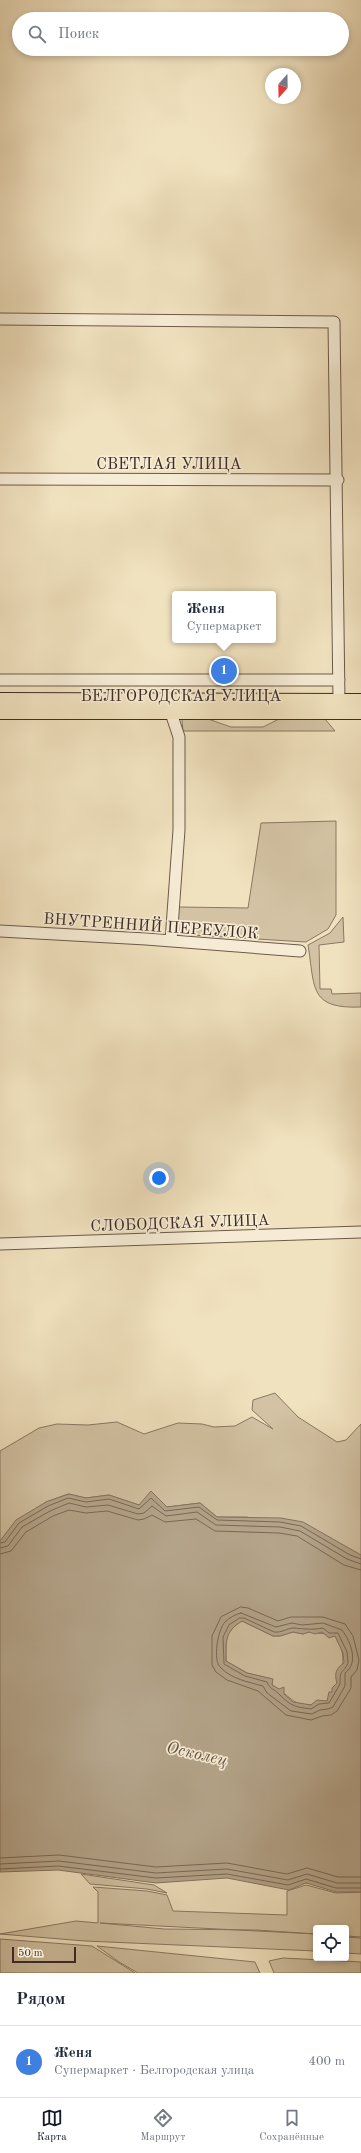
<!DOCTYPE html>
<html lang="ru">
<meta charset="utf-8">
<style>
:root{--surface:#fff;--page:#f6f6f7;--text:#1f2937;--muted:#747a83;--line:#e0e1e3;--accent:#111827}
body{margin:0;font-family:"Old Standard TT",serif;background:var(--page);color:var(--text)}
.controls{position:absolute;right:12px;bottom:12px;display:grid;overflow:hidden;border-radius:4px;box-shadow:0 2px 6px #0003}
.controls button{width:36px;height:36px;display:grid;place-items:center;padding:0;border:0;border-bottom:1px solid var(--line);background:var(--surface);color:var(--text);font:20px sans-serif}
.compass{position:absolute;left:265px;top:68px;width:36px;height:36px;border-radius:50%;background:var(--surface);box-shadow:0 2px 6px #0003;rotate:200deg}
.scale{position:absolute;left:12px;bottom:10px;width:64px;box-sizing:border-box;padding-left:4px;border:2px solid #3f2c22;border-top:0;font-size:11px;line-height:14px;white-space:nowrap;color:#3f2c22;-webkit-text-stroke:3px #f6ecd5;paint-order:stroke}
.you{position:absolute;left:159px;top:1178px;width:14px;height:14px;margin:-10px;border:3px solid #fff;border-radius:50%;background:#1a73e8;box-shadow:0 0 0 6px #1a73e833}
.badge{display:grid;place-items:center;width:26px;height:26px;border-radius:50%;background:var(--accent);color:#fff;font-size:13px;font-weight:700}
.pin{position:absolute;translate:-50% -50%;border:2px solid #fff;box-shadow:0 1px 4px #0006}
.popup{position:absolute;left:172px;top:591px;width:104px;height:52px;box-sizing:border-box;display:grid;place-content:center;border-radius:4px;background:var(--surface);filter:drop-shadow(0 1px 3px #0005);font-size:13px;white-space:nowrap;color:var(--muted)}
.popup b{font-size:15px;color:var(--text)}
.popup::after{content:'';position:absolute;left:50%;top:100%;margin-left:-8px;border:8px solid transparent;border-top-color:var(--surface)}
.list{margin:0;padding:0;list-style:none}
h2{display:flex;justify-content:space-between;align-items:center;height:52px;margin:0;padding:0 16px;font-size:17px}
h2 small{font-size:13px;font-weight:400;color:var(--muted)}
.list li{display:grid;grid-template-columns:26px 1fr auto;gap:12px;align-items:center;box-sizing:border-box;height:72px;padding:0 16px;border-top:1px solid var(--line)}
.list b{display:block;font-size:15px;white-space:nowrap}
.list p{margin:0;font-size:13px;white-space:nowrap;color:var(--muted)}
.list em{font-size:13px;font-style:normal;color:var(--muted)}
.icon{flex:none;width:22px;height:22px;fill:none;stroke:currentColor;stroke-width:2;stroke-linecap:round;stroke-linejoin:round}
.map{position:relative;flex:none;width:361px;height:1973px;overflow:hidden}
.search{position:absolute;background:var(--surface);box-shadow:0 2px 6px #0003;left:12px;right:12px;top:12px;height:44px;display:flex;align-items:center;gap:10px;box-sizing:border-box;padding:0 14px;border-radius:22px;color:var(--muted);font-size:15px}
.sheet{height:124px;background:var(--surface)}
nav{display:flex;justify-content:space-around;align-items:center;box-sizing:border-box;height:56px;border-top:1px solid var(--line);background:var(--surface);font-size:11px;color:var(--muted)}
nav a{display:grid;justify-items:center;gap:2px}
nav .on{color:var(--accent)}
.map>svg:first-child{display:block}
.green{fill:#d3c3a4;stroke:#897863}
.water{fill:#b4a48a;stroke:#857460;fill-rule:evenodd}
.lines{fill:none;stroke-linecap:round;stroke-linejoin:round}
.shore{stroke:#7a6856;stroke-width:1}
.minor-casing{stroke:#6c5a49;stroke-width:13}
.major-casing{stroke:#3f2c22;stroke-width:16}
.minor{stroke:#f6ecd5;stroke-width:11}
.major{stroke:#f1e2bf;stroke-width:14}
.labels{text-anchor:middle;stroke-width:3.5;stroke-linejoin:round;paint-order:stroke}
.street-label{font-size:16px;fill:#3f2c22;stroke:#f6ecd5}
.water-label{font-size:17px;font-style:italic;fill:#625041;stroke:#f6ecd5}
</style>
<div class="map">
<svg width="361" height="1973" viewBox="0 0 361 1973">
<rect width="100%" height="100%" fill="#f1e2bf"/>
<filter id="stains"><feTurbulence type="fractalNoise" baseFrequency=".005" numOctaves="4"/><feColorMatrix values="0 0 0 0 .2 0 0 0 0 .09 0 0 0 0 .02 0 0 0 .5 -.17"/></filter>
<radialGradient id="worn" r=".72"><stop offset=".6" stop-color="#630" stop-opacity="0"/><stop offset="1" stop-color="#630" stop-opacity=".3"/></radialGradient>
<path class="green" d="M186 717 208 719 231 727H263L283 717 325 719 335 731H183L182 720Z
M336 821V915L328 929 306 942 175 934 179 907 248 908 261 823Z
M343 917 344 942 319 945 320 989H331L332 994 361 993V1007C309 1009 315 988 308 945L330 933Z
M275 1393 298 1417 337 1442 346 1440 361 1424V1555L247 1517H217L200 1503 167 1507 139 1505 109 1495 86 1498 68 1494 46 1502 0 1541V1451L39 1428 57 1424 88 1425 117 1422 144 1434 178 1423 202 1424 214 1427 235 1426 252 1417 273 1429 252 1410 253 1400Z
M242 1621 273 1636H280L293 1632 303 1634 309 1632 335 1635C351 1661 340 1678 327 1701 293 1711 297 1700 272 1685V1679L247 1673 226 1661C226 1641 224 1632 242 1621Z
M81 1874 154 1885 167 1893 147 1889 90 1884Z
M306 1885 336 1893 361 1892V1937L346 1936V1928H316V1934L100 1923 164 1929 257 1930 316 1934V1951L85 1941 0 1934 76 1921 98 1923V1892L93 1887 147 1891 167 1895 173 1911 287 1915V1891Z
M346 1937 361 1938V1954L346 1953Z
M0 1939 92 1946 135 1973H0Z
M97 1946 255 1962 260 1973H138L119 1962Z
M283 1958 361 1962V1973H274L269 1961Z"/>
<path class="water" d="M151 1491 167 1507 200 1503 217 1517 281 1518 303 1522 361 1555V1892H336L306 1883 289 1890 227 1878 156 1883 58 1870 0 1872V1541L16 1520 46 1502 69 1494 86 1498 109 1495 139 1505ZM242 1621 273 1636H280L293 1632 303 1634 309 1632 315 1634 322 1632 329 1638 335 1636 343 1653 344 1663C336 1668 334 1674 337 1683L332 1688V1692H329L327 1701 317 1700 311 1705 293 1702 284 1694V1687L279 1689 272 1685 273 1679 247 1673 226 1661C226 1642 224 1632 242 1621Z"/>
<g class="lines">
<path class="shore" d="M0 1543 5 1542 19 1523 48 1506 68 1498 86 1502 109 1499 139 1509 151 1498 165 1511 199 1507 217 1520 280 1522 301 1526 350 1555 361 1559
M0 1548 8 1546 22 1527 50 1511 69 1503 86 1507 108 1505 138 1514 144 1513 152 1506 166 1516 197 1512 216 1525 280 1527 300 1531 347 1559 361 1564
M0 1554 11 1551 26 1532 53 1516 69 1510 86 1513 107 1511 138 1520 144 1519 152 1515 165 1522 196 1519 215 1531 279 1533 297 1536 344 1565 361 1570
M241 1607 248 1608 278 1621 291 1617H323L345 1624 353 1636 359 1660 357 1670 351 1677V1688L337 1711 331 1715 322 1716 311 1720 286 1715 258 1691 227 1680 216 1672 212 1665V1636L221 1617Z
M241 1613 276 1627 292 1623 302 1625 323 1623 342 1630C351 1642 359 1663 345 1673V1686L333 1707 328 1709 320 1710 312 1714 291 1711 267 1693 263 1686C248 1682 232 1679 221 1668 212 1661 218 1629 225 1622 229 1618 236 1614 241 1613Z
M240 1618H244L274 1632C282 1633 287 1628 294 1628 304 1629 313 1630 323 1628L329 1633H338L347 1652 348 1663C342 1676 340 1667 340 1684L329 1703 319 1704 311 1709C295 1707 291 1706 280 1695 275 1689 270 1690 267 1682L245 1676 224 1664 223 1637 229 1625Z
M0 1858 59 1855 156 1867 227 1863 287 1874 307 1868 338 1877H361
M0 1864 59 1861 156 1873 227 1869 288 1880 307 1874 337 1883H361
M0 1869 58 1866 156 1878 227 1874 288 1885 306 1879 336 1888H361"/>
<g class="minor-casing">
<path id="minor" d="M0 319 334 322 339 701
M0 479 338 480
M0 680H339
M171 713 179 737V830L171 941
M0 931 146 939 300 951
M0 1244 361 1232"/>
</g>
<g class="major-casing">
<path id="major" d="M0 700 361 701
M0 712H361"/>
</g>
<use href="#minor" class="minor"/>
<use href="#major" class="major"/>
</g>
<g class="labels">
<g class="street-label">
<text x="169" y="469">СВЕТЛАЯ УЛИЦА</text>
<text x="181" y="701">БЕЛГОРОДСКАЯ УЛИЦА</text>
<text transform="translate(151 925) rotate(4)" y="6">ВНУТРЕННИЙ ПЕРЕУЛОК</text>
<text transform="translate(180 1222) rotate(-2)" y="6">СЛОБОДСКАЯ УЛИЦА</text>
</g>
<g class="water-label">
<text transform="translate(197 1753) rotate(13)" y="6">Осколец</text>
</g>
</g>
<rect width="100%" height="100%" filter="url(#stains)"/>
<rect width="100%" height="100%" fill="url(#worn)"/>
</svg>
<div class="controls">
<button><svg class="icon" aria-label="locate" viewBox="0 0 24 24"><circle cx="12" cy="12" r="6"/><path d="M12 2v4M12 18v4M2 12h4M18 12h4"/></svg></button>
</div>
<svg class="compass" viewBox="-18 -18 36 36"><path d="M0-13l5 13h-10z" fill="#e53935"/><path d="M0 13l5-13h-10z" fill="#747a83"/></svg>
<div class="scale">50 m</div>
<div class="you"></div>
<div class="pin badge" style="left:224px;top:671px;background:#3f7fe0">1</div>
<div class="popup"><b>Женя</b>Супермаркет</div>
<div class="search"><svg class="icon" aria-label="search" viewBox="0 0 24 24"><circle cx="10" cy="10" r="6"/><path d="M15 15l6 6"/></svg>Поиск</div>
</div>
<section class="sheet">
<h2>Рядом<small></small></h2>
<ul class="list">
<li><span class="badge" style="background:#3f7fe0">1</span><div><b>Женя</b><p>Супермаркет · Белгородская улица</p></div><em>400 m</em></li>
</ul>
</section>
<nav>
<a class="on"><svg class="icon" aria-label="map" viewBox="0 0 24 24"><path d="M3 6l6-2 6 2 6-2v14l-6 2-6-2-6 2zM9 4v14M15 6v14"/></svg>Карта</a>
<a><svg class="icon" aria-label="directions" viewBox="0 0 24 24"><path d="M12 3l9 9-9 9-9-9zM9 14v-3h6M13 9l2 2-2 2"/></svg>Маршрут</a>
<a><svg class="icon" aria-label="saved" viewBox="0 0 24 24"><path d="M7 4h10v16l-5-4-5 4z"/></svg>Сохранённые</a>
</nav>
